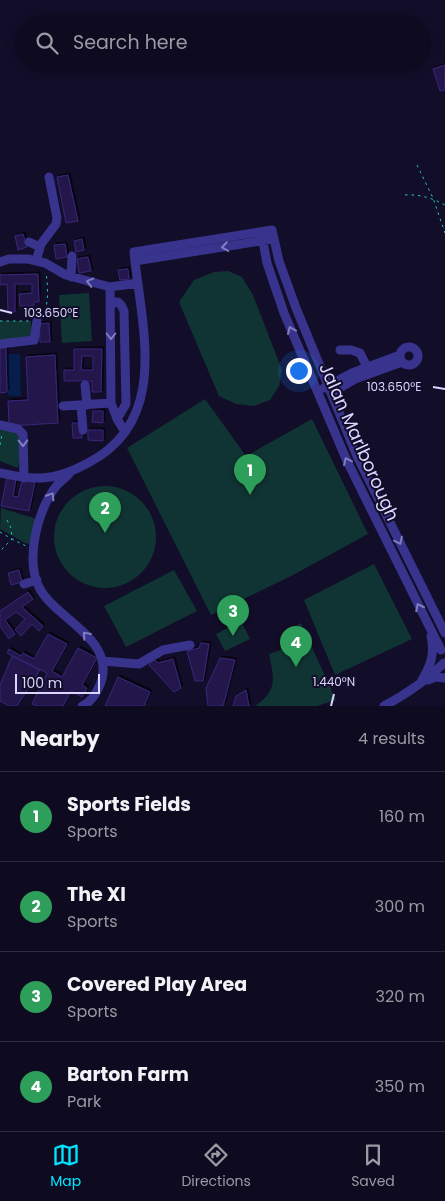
<!DOCTYPE html>
<meta charset="utf-8">
<style>
:root{--surface:#0e0a1f;--page:#171328;--text:#f1f3f6;--muted:#9b9aa4;--line:#2e2b3d;--accent:#02e5ff}
body{margin:0;font-family:Poppins,sans-serif;background:var(--page);color:var(--text)}
.scale{position:absolute;left:15px;bottom:12px;width:85px;box-sizing:border-box;padding-left:5px;border:2px solid #dbd6ff;border-top:0;font-size:14px;line-height:18px;white-space:nowrap;color:#dbd6ff;-webkit-text-stroke:4px #120d29;paint-order:stroke}
.you{position:absolute;left:298px;top:370px;width:18px;height:18px;margin:-12px;border:4px solid #fff;border-radius:50%;background:#1a73e8;box-shadow:0 0 0 8px #1a73e833}
.badge{display:grid;place-items:center;width:32px;height:32px;border-radius:50%;background:var(--accent);color:#fff;font-size:16px;font-weight:700}
.pin{position:absolute;translate:-50% -41px;filter:drop-shadow(0 1px 2px #0008)}
.pin::after{content:'';position:absolute;top:26px;width:18px;height:15px;background:inherit;clip-path:polygon(0 0,100% 0,50% 100%)}
.list{margin:0;padding:0;list-style:none}
h2{display:flex;justify-content:space-between;align-items:center;height:65px;margin:0;padding:0 20px;font-size:21px}
h2 small{font-size:16px;font-weight:400;color:var(--muted)}
.list li{display:grid;grid-template-columns:32px 1fr auto;gap:15px;align-items:center;box-sizing:border-box;height:90px;padding:0 20px;border-top:1px solid var(--line)}
.list b{display:block;font-size:19px;white-space:nowrap}
.list p{margin:0;font-size:16px;white-space:nowrap;color:var(--muted)}
.list em{font-size:16px;font-style:normal;color:var(--muted)}
.icon{flex:none;width:28px;height:28px;fill:none;stroke:currentColor;stroke-width:2;stroke-linecap:round;stroke-linejoin:round}
.map{position:relative;flex:none;width:445px;height:706px;overflow:hidden}
.search{position:absolute;background:var(--surface);box-shadow:0 2px 12px #0003;left:15px;right:15px;top:15px;height:55px;display:flex;align-items:center;gap:12px;box-sizing:border-box;padding:0 18px;border-radius:28px;color:var(--muted);font-size:19px}
.sheet{height:425px;background:var(--surface)}
nav{display:flex;justify-content:space-around;align-items:center;box-sizing:border-box;height:70px;border-top:1px solid var(--line);background:var(--surface);font-size:14px;color:var(--muted)}
nav a{display:grid;justify-items:center;gap:2px}
nav .on{color:var(--accent)}
.map>svg:first-child{display:block}
.green{fill:#103433}
.water{fill:#051e4b}
.building{fill:#22184c;stroke:#38277a;fill-rule:evenodd;filter:url(#shadow)}
.lines{fill:none;stroke-linecap:round;stroke-linejoin:round}
.path{stroke:#23c5bc;stroke-width:1;stroke-dasharray:2.5 4;stroke-linecap:butt}
.minor{stroke:#38348d;stroke-width:9}
.oneway{stroke:#817dc0}
.ticks{fill:none;stroke:#dbd6ff;stroke-width:2}
.labels{text-anchor:middle;stroke-width:4;stroke-linejoin:round;paint-order:stroke}
.street-label{font-size:18px;fill:#dbd6ff;stroke:#120d29}
.ticks-label{font-size:12px;text-anchor:middle;fill:#dbd6ff;stroke:#120d29;stroke-width:4;stroke-linejoin:round;paint-order:stroke}
</style>
<div class="map">
<svg width="445" height="706" viewBox="0 0 445 706">
<defs>
<filter id="shadow"><feDropShadow dx="2" dy="-2" stdDeviation="0" flood-color="#0009"/></filter>
</defs>
<rect width="100%" height="100%" fill="#120d29"/>
<path class="green" d="M228 271 242 277 253 295 282 370 279 386 270 400 254 406 236 404 219 396 179 302 194 280 214 272Z
M89 293 92 341 62 343 59 295Z
M0 321H31L32 339 0 341Z
M205 399 246 456 312 419 368 534 293 575 211 615 127 448Z
M0 425 24 432 18 468 0 461Z
M54 537a51 51 0 1 1 102 0a51 51 0 1 1-102 0Z
M1 508 37 519 33 545 25 543 0 529Z
M374 564 412 639 335 675 304 600Z
M174 570 197 611 126 647 104 606Z
M241 621 250 639 225 651 216 634Z
M301 623 336 700 317 706H255C278 690 274 678 269 654L288 647 285 631Z"/>
<path class="water" d="M7 354H20L21 396H8Z"/>
<path class="building" d="M445 65V90L440 91 433 69Z
M68 175 78 221 66 223 57 177Z
M23 234 27 247 18 250 15 236Z
M82 239 84 250 76 252 74 241Z
M65 244 67 257 56 259 54 245Z
M88 257 91 271 79 273 77 259Z
M128 269 129 279 120 280 118 270Z
M38 274 39 302H34V306H20L19 294 32 293V284H15V312H8L7 284 0 285V275Z
M49 323 50 342H40L39 324Z
M0 348H6L7 392 0 393Z
M74 349H102L101 392H92V381H64V370H74ZM82 356H93V370H81Z
M55 355 58 423 9 426 8 401 28 400 26 357Z
M93 411H103V423L92 422Z
M72 423H82V438H73Z
M88 430H103V441L88 440Z
M7 477 16 479 13 496 18 497 22 481 35 482 29 511 1 506Z
M19 570 22 582 11 585 8 573Z
M28 592 33 599 22 607 43 626 39 631 32 624 21 636 15 630 25 619 16 612 5 620 15 634 9 639 0 626V611Z
M48 634 67 644 52 671 62 677 78 648 97 658 82 685 87 688 82 697 71 691 63 706H37L32 704 47 673 7 653 9 649 21 656 23 653 34 659Z
M201 643 209 644 203 681H195L187 651 199 648Z
M12 656 40 670 17 706H9L0 701V685Z
M220 658 235 660 223 706H208L206 688Z
M154 659 158 663 173 659 181 688 174 692 149 665Z
M118 677 150 692 144 706H105Z
M246 690 249 706H233L236 696Z"/>
<g class="lines">
<path class="path" d="M417 165 433 198 445 233
M405 195C419 194 432 198 445 205
M43 317C49 302 48 287 46 272
M0 321H31
M0 445 2 434
M7 520 11 528 12 539 26 546
M0 532 12 539 0 551"/>
<path class="minor" d="M262 236 267 263 284 313 347 461 441 650
M273 239 135 261 134 252 272 230 279 261 296 308 357 456 445 633
M29 242 40 247
M36 261 41 244 56 224 57 218 49 177
M0 262 9 259H28L45 263 66 275 110 287 138 283
M71 277 72 256
M110 287 111 403 117 419 125 432
M111 306 114 302H118L121 305 124 311 126 404 117 419
M0 344 34 340 37 321
M400 356a9 9 0 1 1 18 0a9 9 0 1 1-18 0Z
M340 350H351L360 353 369 371
M85 385 87 405
M324 388 352 373 400 355
M331 393 355 379 402 362
M81 405 83 430
M63 406 111 403
M0 425 18 429 23 434 24 478
M0 473C36 481 55 481 88 463 168 422 143 333 135 261
M69 474C65 478 61 481 57 485 38 509 24 560 40 589 57 620 120 641 99 687 95 695 91 702 82 706
M24 584 37 580
M102 661 139 664 163 650 190 645
M422 680C431 665 435 653 431 636
M428 680 435 677 445 678
M384 706C405 695 427 680 444 663"/>
</g>
<defs><path id="oneway-chevron" d="M-2-3.5L2.5 0L-2 3.5" fill="none" stroke-width="1.6" stroke-linecap="round" stroke-linejoin="round" transform="scale(1.25)"/></defs>
<g class="oneway">
<use href="#oneway-chevron" transform="translate(225 247) rotate(171)"/>
<use href="#oneway-chevron" transform="translate(90 282) rotate(-165)"/>
<use href="#oneway-chevron" transform="translate(291 330) rotate(-113)"/>
<use href="#oneway-chevron" transform="translate(111 336) rotate(90)"/>
<use href="#oneway-chevron" transform="translate(23 443) rotate(89)"/>
<use href="#oneway-chevron" transform="translate(347 461) rotate(-115)"/>
<use href="#oneway-chevron" transform="translate(51 496) rotate(-58)"/>
<use href="#oneway-chevron" transform="translate(399 541) rotate(64)"/>
<use href="#oneway-chevron" transform="translate(419 607) rotate(-117)"/>
<use href="#oneway-chevron" transform="translate(86 635) rotate(-131)"/>
</g>
<path class="ticks" d="M0 310 12 313M433 387 445 389M331 706 334 694"/>
<g class="labels">
<g class="street-label">
<text transform="translate(359 442) rotate(66)" y="6">Jalan Marlborough</text>
</g>
</g>
<g class="ticks-label">
<text x="51" y="317">103.650°E</text>
<text x="394" y="391">103.650°E</text>
<text x="334" y="686">1.440°N</text>
</g>
</svg>
<div class="scale">100 m</div>
<div class="you"></div>
<div class="pin badge" style="left:250px;top:495px;background:#2e9e5b">1</div>
<div class="pin badge" style="left:105px;top:533px;background:#2e9e5b">2</div>
<div class="pin badge" style="left:233px;top:636px;background:#2e9e5b">3</div>
<div class="pin badge" style="left:296px;top:667px;background:#2e9e5b">4</div>
<div class="search"><svg class="icon" aria-label="search" viewBox="0 0 24 24"><circle cx="10" cy="10" r="6"/><path d="M15 15l6 6"/></svg>Search here</div>
</div>
<section class="sheet">
<h2>Nearby<small>4 results</small></h2>
<ul class="list">
<li><span class="badge" style="background:#2e9e5b">1</span><div><b>Sports Fields</b><p>Sports</p></div><em>160 m</em></li>
<li><span class="badge" style="background:#2e9e5b">2</span><div><b>The XI</b><p>Sports</p></div><em>300 m</em></li>
<li><span class="badge" style="background:#2e9e5b">3</span><div><b>Covered Play Area</b><p>Sports</p></div><em>320 m</em></li>
<li><span class="badge" style="background:#2e9e5b">4</span><div><b>Barton Farm</b><p>Park</p></div><em>350 m</em></li>
</ul>
</section>
<nav>
<a class="on"><svg class="icon" aria-label="map" viewBox="0 0 24 24"><path d="M3 6l6-2 6 2 6-2v14l-6 2-6-2-6 2zM9 4v14M15 6v14"/></svg>Map</a>
<a><svg class="icon" aria-label="directions" viewBox="0 0 24 24"><path d="M12 3l9 9-9 9-9-9zM9 14v-3h6M13 9l2 2-2 2"/></svg>Directions</a>
<a><svg class="icon" aria-label="saved" viewBox="0 0 24 24"><path d="M7 4h10v16l-5-4-5 4z"/></svg>Saved</a>
</nav>
